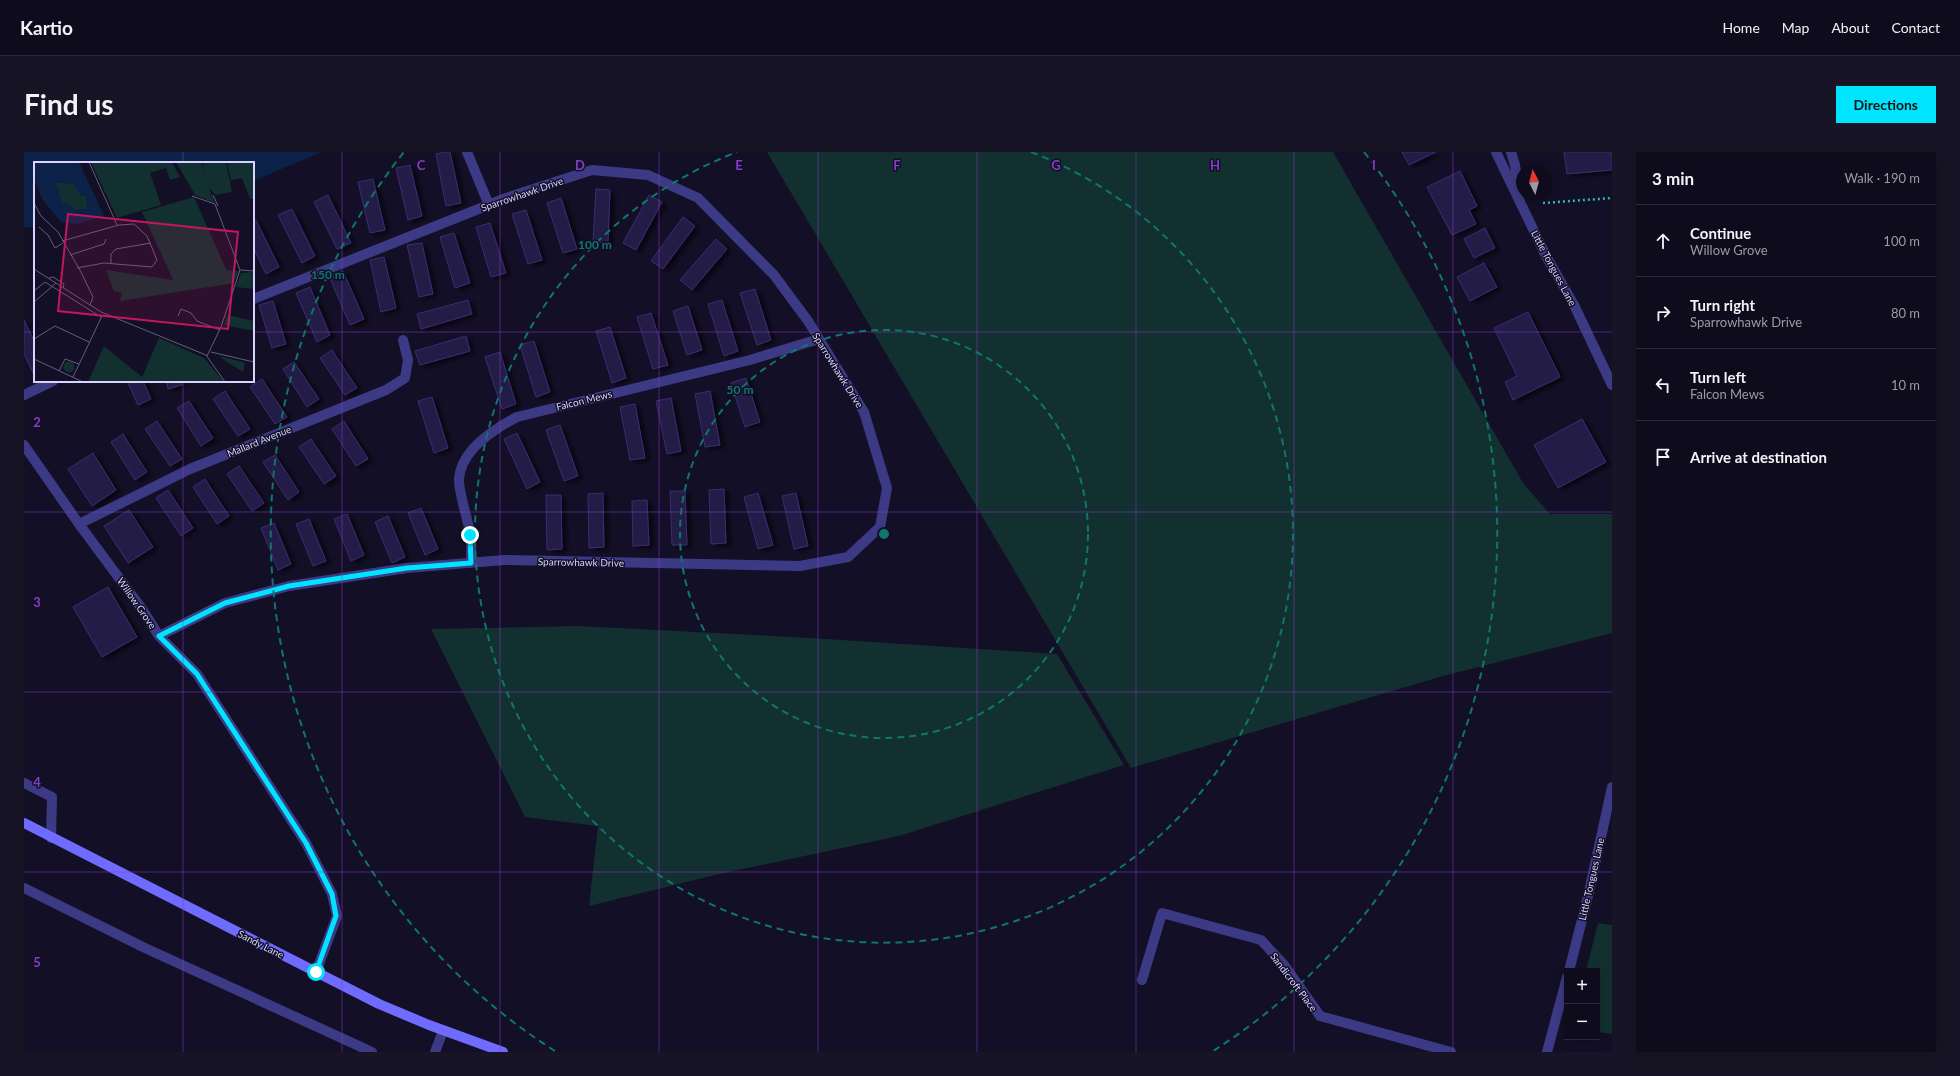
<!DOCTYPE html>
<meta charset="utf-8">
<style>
:root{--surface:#0e0b1c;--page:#171425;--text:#f1f3f6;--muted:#9b9ba3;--line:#2e2b3b;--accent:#00e5ff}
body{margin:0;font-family:Lato,sans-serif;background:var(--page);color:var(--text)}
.controls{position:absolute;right:12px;bottom:12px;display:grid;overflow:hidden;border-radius:0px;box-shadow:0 2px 10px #0003}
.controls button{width:36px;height:36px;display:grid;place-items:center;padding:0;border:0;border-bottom:1px solid var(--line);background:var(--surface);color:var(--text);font:20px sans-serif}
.compass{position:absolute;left:1492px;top:12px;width:36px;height:36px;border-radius:50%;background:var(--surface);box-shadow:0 2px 10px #0003;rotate:354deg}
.stop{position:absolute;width:12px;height:12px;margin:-9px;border:3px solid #00e5ff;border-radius:50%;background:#fff}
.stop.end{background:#00e5ff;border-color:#fff;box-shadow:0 1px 4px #0008}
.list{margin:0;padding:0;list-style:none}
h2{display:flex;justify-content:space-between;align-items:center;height:52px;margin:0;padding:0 16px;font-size:17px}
h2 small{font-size:13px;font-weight:400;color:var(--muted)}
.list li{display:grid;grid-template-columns:26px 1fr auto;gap:12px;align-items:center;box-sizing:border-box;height:72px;padding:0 16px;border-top:1px solid var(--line)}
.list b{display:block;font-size:15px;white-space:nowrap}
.list p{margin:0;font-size:13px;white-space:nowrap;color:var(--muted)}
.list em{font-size:13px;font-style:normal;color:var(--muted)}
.icon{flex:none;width:22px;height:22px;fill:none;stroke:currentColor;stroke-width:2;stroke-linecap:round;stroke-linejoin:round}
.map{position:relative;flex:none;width:1588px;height:900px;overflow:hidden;border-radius:0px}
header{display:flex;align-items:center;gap:24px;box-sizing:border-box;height:56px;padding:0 20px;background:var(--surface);border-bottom:1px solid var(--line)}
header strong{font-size:19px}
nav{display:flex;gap:22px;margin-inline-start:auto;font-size:14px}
.intro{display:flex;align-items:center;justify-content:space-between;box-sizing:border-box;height:96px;padding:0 24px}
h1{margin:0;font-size:28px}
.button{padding:10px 18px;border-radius:0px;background:var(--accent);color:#111;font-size:14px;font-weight:700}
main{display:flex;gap:24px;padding:0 24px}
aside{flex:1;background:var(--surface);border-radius:0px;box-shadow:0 2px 10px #0003}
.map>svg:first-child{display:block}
.green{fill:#12302f}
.water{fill:#0c2248}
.building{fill:#241b47;stroke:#3b2d73;filter:url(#shadow)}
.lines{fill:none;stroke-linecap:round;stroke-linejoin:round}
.path{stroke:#2fb8b0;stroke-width:2.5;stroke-dasharray:2 3;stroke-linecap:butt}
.service{stroke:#3d3a85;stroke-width:10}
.minor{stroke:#3d3a85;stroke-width:10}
.secondary{stroke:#6f6bff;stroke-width:10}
.route{stroke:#00e5ff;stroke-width:5}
.grid{fill:none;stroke:#843dc5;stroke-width:1;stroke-opacity:0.55}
.ring{fill:none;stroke:#0f766e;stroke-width:2;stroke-dasharray:7 5}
.labels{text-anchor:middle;stroke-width:3;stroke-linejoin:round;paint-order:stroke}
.street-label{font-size:10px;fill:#d9d4ff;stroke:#130f26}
.inset-road{fill:none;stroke:#625e7d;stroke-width:1}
.view{fill:#c2185b;fill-opacity:0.15;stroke:#c2185b;stroke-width:2}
.inset-edge{fill:none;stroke:#d9d4ff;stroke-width:2}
.grid-label{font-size:13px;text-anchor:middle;font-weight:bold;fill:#843dc5;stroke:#130f26;stroke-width:3;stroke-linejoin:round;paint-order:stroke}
.centre{fill:#0f766e;stroke:#130f26;stroke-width:2}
.ring-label{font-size:12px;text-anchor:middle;font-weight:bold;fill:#0f766e;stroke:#130f26;stroke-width:3;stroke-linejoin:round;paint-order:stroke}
</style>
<header>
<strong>Kartio</strong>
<nav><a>Home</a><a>Map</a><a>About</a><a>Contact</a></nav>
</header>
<div class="intro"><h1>Find us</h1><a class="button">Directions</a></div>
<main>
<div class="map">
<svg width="1588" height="900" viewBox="0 0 1588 900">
<defs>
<filter id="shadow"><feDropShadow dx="4.5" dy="2.5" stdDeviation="2" flood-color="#0009"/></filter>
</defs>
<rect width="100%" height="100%" fill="#130f26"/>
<path class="green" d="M743 0H1309L1499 331 1526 362H1588V481L1419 524 1107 616Z
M555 474 787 486 1033 502 1100 613 875 684 695 722 565 754 574 674 501 665 407 477Z
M1574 771 1588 773V882L1573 880V819H1562Z"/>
<path class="water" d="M0 0H298L229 29V11H11V76L0 75Z"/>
<path class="building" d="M420 0H426L437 51 422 54 412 2Z
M1378 0H1412L1385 13Z
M1540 0H1588V18L1543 22Z
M386 13 398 64 384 68 372 16Z
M1436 19 1453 54 1445 58 1452 72 1428 83 1403 35Z
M349 27 361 78 346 81 334 30Z
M572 37 586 38 584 91 569 90Z
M304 43 327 91 313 97 290 50Z
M625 43 638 50 612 98 599 91Z
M537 46 553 97 539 101 523 51Z
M268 57 291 104 278 111 254 63Z
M502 58 518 108 504 112 488 62Z
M659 65 671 74 639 117 627 109Z
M232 68 255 115 242 122 229 95V69Z
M466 71 482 121 467 125 452 75Z
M1461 76 1471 96 1450 106 1440 87Z
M430 81 446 131 431 136 416 85Z
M692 87 703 97 668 138 656 128Z
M398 91 409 142 395 145 383 93Z
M360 105 372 156 357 160 346 108Z
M1460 111 1473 135 1446 149 1433 125Z
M319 119 340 167 326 173 305 124Z
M286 135 306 183 293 190 272 141Z
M731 137 747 188 733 193 716 141Z
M444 148 448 162 397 177 393 162Z
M698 148 714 199 700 204 684 152Z
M249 149 262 192 248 196 235 153Z
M664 154 678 198 663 203 649 159Z
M1504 160 1536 225 1489 248 1481 230 1493 224 1470 176Z
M627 161 644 213 629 217 613 165Z
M0 168 11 191V220L9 221 0 202Z
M586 175 602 226 588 231 572 179Z
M442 184 446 199 396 213 391 199Z
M510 189 526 240 512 245 496 193Z
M308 198 333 236 321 243 296 206Z
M476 200 492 252 478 257 461 205Z
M270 210 295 247 283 255 259 217Z
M722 226 736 270 721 275 707 231Z
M238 227 263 265 251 272 226 235Z
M103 229H119L127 247 114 253Z
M142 229H156L158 233 144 237Z
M201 239 226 277 214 284 189 247Z
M686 239 696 293 681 295 671 242Z
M408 245 424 296 410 301 394 249Z
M647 246 657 299 643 302 632 249Z
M165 249 189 286 177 294 153 256Z
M611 252 621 306 606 308 596 255Z
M1558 267 1582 310 1534 336 1510 293Z
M133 269 158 307 146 314 121 277Z
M320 269 344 307 332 314 308 277Z
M536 273 554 324 540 329 522 278Z
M493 281 516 330 503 337 480 287Z
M99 282 123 320 111 328 87 290Z
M287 287 312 324 300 332 275 295Z
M69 301 92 338 68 354 44 317Z
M251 303 275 340 264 348 239 310Z
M215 314 240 351 228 359 203 322Z
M181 327 205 364 193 372 169 335Z
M700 337 702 391 687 392 685 338Z
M144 338 169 376 157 384 132 346Z
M646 339H661L663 393H648Z
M579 341 580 395 565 396 564 342Z
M734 341 749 393 734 397 720 345Z
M772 341 784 394 770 397 758 344Z
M522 343H537L538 397 523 398Z
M623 348 625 393 609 394 608 349Z
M397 356 414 397 401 403 384 361Z
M105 358 129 395 104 411 80 374Z
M323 362 340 403 327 409 310 367Z
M364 364 381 405 368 411 351 370Z
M285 367 302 409 289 414 272 372Z
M250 371 267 412 254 418 237 376Z
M84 435 113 485 78 505 49 455Z"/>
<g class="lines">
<path class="path" d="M1519 51 1588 46"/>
<path class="service" d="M443 0 465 53
M0 243 29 229
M0 293 55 372 118 457 135 484 173 522 282 691 308 742 313 764 292 820
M55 372 166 317 362 238 381 226 384 208 379 188
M447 411C447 401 448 390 446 381 444 368 434 338 435 327 437 298 470 277 493 265L726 208 795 187
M135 484 201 451 265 434 383 416 480 408 776 414 824 405 856 375 863 336 840 260 784 169 750 123 674 46 624 23 568 18 482 46 229 147"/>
<path class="minor" d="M1472 0 1522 104 1550 153 1588 233
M1487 0 1491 13 1495 40
M0 631 28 645 27 686
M0 736 121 796 348 900
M1545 819 1564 744 1588 635
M1118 828 1138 761 1237 788 1260 813 1296 864 1427 900
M411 900 419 879
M1523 900 1543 825"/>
<path class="secondary" d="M0 671 355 852 405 873 479 900"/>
</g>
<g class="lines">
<path class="route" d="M292 820 312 764 308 742 282 691 173 522 135 484 201 451 265 434 383 416 447 411 446 383"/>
</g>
<path class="grid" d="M159 0V11M318 0V900M476 0V900M635 0V900M794 0V900M953 0V900M1112 0V900M1270 0V900M1429 0V900M0 180H11M229 180H1588M159 229V900M0 360H1588M0 540H1588M0 720H1588"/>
<g class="ring">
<circle cx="860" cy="382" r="204"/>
<path d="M1007 0A409 409 0 1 1 713 0"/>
<path d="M531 899A613 613 0 0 1 380 0M1340 0A613 613 0 0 1 1189 899"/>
</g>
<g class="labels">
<g class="street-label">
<text transform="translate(498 42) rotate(-19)" y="4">Sparrowhawk Drive</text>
<text transform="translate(1530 116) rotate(62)" y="4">Little Tongues Lane</text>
<text transform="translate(814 218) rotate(58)" y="4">Sparrowhawk Drive</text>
<text transform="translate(560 248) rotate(-14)" y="4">Falcon Mews</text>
<text transform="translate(235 289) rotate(-22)" y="4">Mallard Avenue</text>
<text transform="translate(557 410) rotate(1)" y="4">Sparrowhawk Drive</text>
<text transform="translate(113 451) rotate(55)" y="4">Willow Grove</text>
<text transform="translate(1567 727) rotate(-77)" y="4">Little Tongues Lane</text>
<text transform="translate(237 792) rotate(27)" y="4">Sandy Lane</text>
<text transform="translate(1270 830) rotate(53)" y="4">Sandicroft Place</text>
</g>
</g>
<g transform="translate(10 10)">
<rect width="220" height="220" fill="#130f26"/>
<path d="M57 0H138L146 15 136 18 132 6 116 11 127 43 83 56ZM142 0H167L171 11 168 0H192L198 30 182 33 175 26 181 41 161 33ZM193 0 220 1V37H216L208 16 197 18ZM18 10 22 20 39 22 48 34 52 32 54 47 41 48 34 41H28ZM160 35 191 105 193 108 205 109 200 121 86 139 88 131 80 129 72 108 139 118 142 124 108 50ZM220 110V127L202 125 207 111ZM194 153 220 159V169L190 163ZM125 176 170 196 190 220H54L70 184 108 215ZM186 194 211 201 209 210 187 196ZM29.5 205a5.5 5.5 0 1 1 11 0a5.5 5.5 0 1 1-11 0Z" fill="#12302f"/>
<path d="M0 0H45L70 54 43 62 27 60 9 38 0 18ZM22 20 39 22 47 34 52 32 54 47 41 48 34 41H28Z" fill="#0c2248" fill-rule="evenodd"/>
<path class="inset-road" d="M55 0 83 63M179 33 184 44M158 34 181 42 206 108 187 165 173 194M0 41 7 54 24 70 47 110 59 135 56 143M5 65 14 73 21 86 29 81M28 79 85 63 100 62 113 74 123 98 118 105 70 101 43 106M36 93 70 82 72 77M77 101V92L82 87 117 81M0 107 67 150 172 193 191 220M206 108 220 109M15 116 19 115 30 122 29 126M1 128 11 120 67 155M0 140 22 121M144 154 147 147 157 151 163 159 186 168M0 177 21 164 55 180M177 190 220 200M0 197 49 220M25 209 31 197 45 202M39 215 68 154"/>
<path class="view" d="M34 52 204 70 194 167 24 149Z"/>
<rect width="220" height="220" class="inset-edge"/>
</g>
<g class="grid-label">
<text x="397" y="18">C</text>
<text x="556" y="18">D</text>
<text x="715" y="18">E</text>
<text x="873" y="18">F</text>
<text x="1032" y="18">G</text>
<text x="1191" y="18">H</text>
<text x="1350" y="18">I</text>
<text x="13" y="275">2</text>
<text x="13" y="455">3</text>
<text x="13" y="635">4</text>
<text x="13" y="815">5</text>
</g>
<circle cx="860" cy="382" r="6" class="centre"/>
<g class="ring-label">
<text x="571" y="97">100 m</text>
<text x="304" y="127">150 m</text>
<text x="716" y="242">50 m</text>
</g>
</svg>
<div class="controls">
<button>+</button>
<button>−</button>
</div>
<svg class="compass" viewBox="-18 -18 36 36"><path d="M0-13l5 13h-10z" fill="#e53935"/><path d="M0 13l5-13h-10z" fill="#9b9ba3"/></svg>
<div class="stop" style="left:292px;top:820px"></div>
<div class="stop end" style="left:446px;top:383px"></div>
</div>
<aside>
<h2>3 min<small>Walk · 190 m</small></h2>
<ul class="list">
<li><svg class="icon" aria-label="ahead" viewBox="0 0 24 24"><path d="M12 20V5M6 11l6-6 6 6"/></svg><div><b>Continue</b><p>Willow Grove</p></div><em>100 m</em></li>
<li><svg class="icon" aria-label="right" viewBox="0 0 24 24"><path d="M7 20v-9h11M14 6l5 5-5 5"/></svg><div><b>Turn right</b><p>Sparrowhawk Drive</p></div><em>80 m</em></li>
<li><svg class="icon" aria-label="left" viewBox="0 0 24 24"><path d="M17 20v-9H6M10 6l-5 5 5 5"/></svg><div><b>Turn left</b><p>Falcon Mews</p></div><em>10 m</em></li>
<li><svg class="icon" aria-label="arrive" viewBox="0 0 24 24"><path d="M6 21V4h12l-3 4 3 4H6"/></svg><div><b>Arrive at destination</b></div></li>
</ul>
</aside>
</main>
